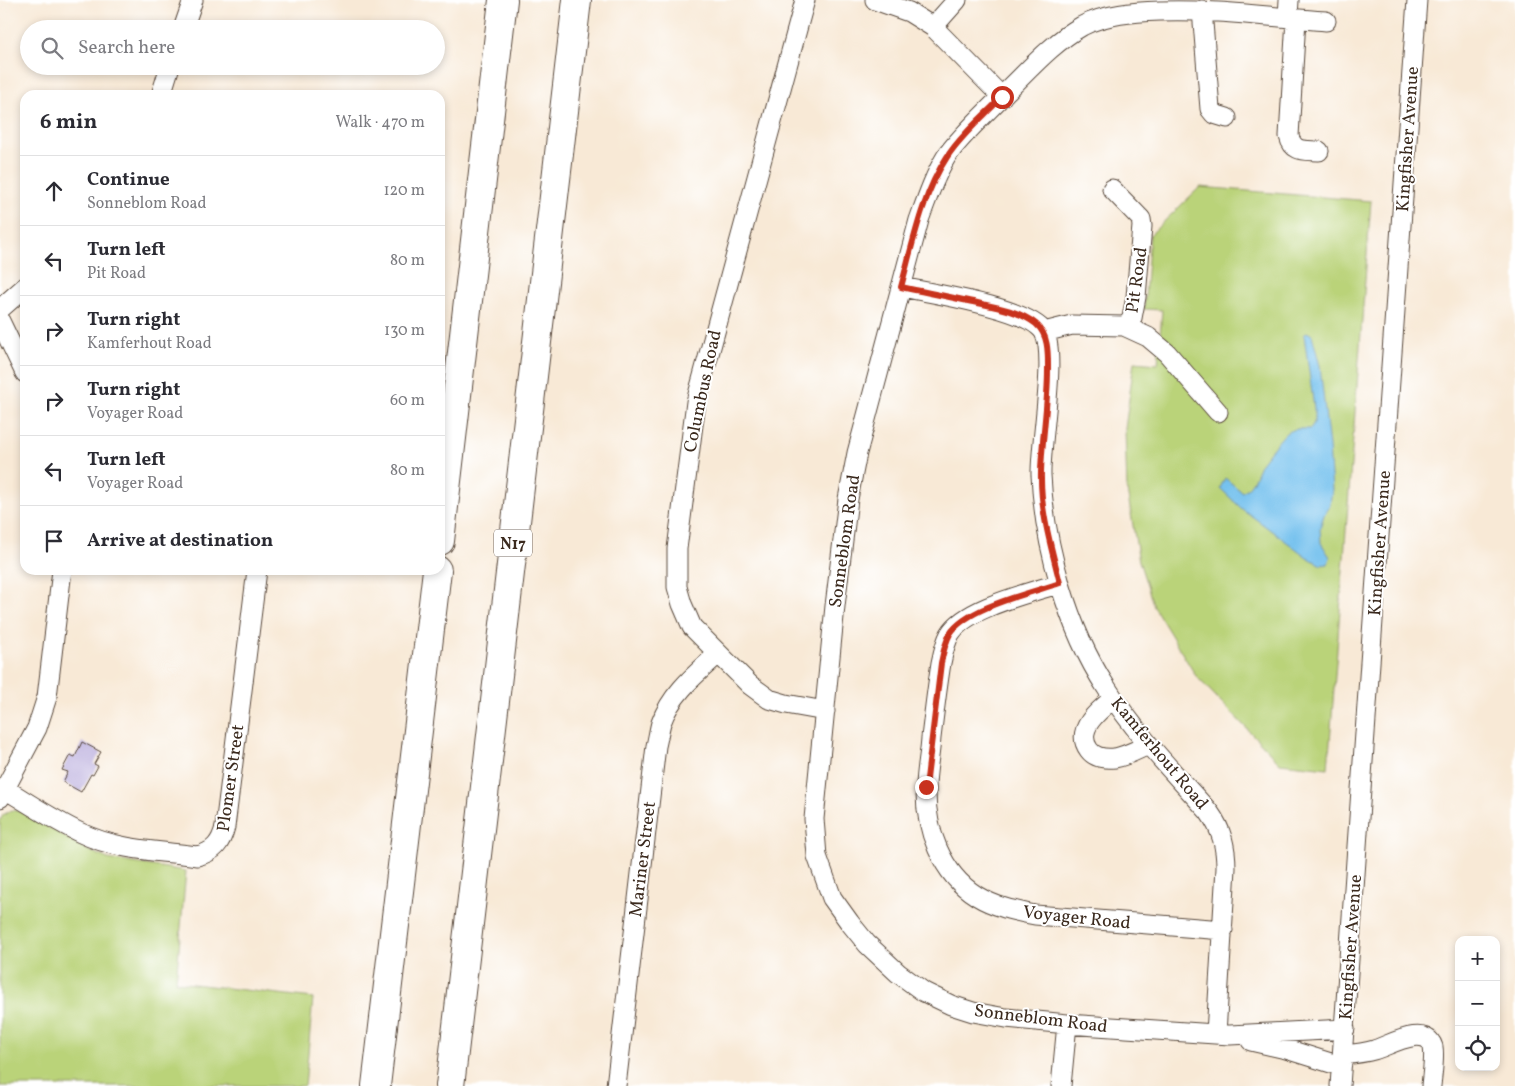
<!DOCTYPE html>
<meta charset="utf-8">
<style>
:root{--surface:#fff;--page:#f7f7f7;--text:#2b2b33;--muted:#7c7c81;--line:#e1e1e2}
body{margin:0;font-family:Vollkorn,serif;background:var(--page);color:var(--text)}
.controls{position:absolute;right:15px;bottom:15px;display:grid;overflow:hidden;border-radius:10px;box-shadow:0 2px 8px #0003}
.controls button{width:45px;height:45px;display:grid;place-items:center;padding:0;border:0;border-bottom:1px solid var(--line);background:var(--surface);color:var(--text);font:25px sans-serif}
.stop{position:absolute;width:15px;height:15px;margin:-11px;border:4px solid #c8321e;border-radius:50%;background:#fff}
.stop.end{background:#c8321e;border-color:#fff;box-shadow:0 1px 5px #0008}
.list{margin:0;padding:0;list-style:none}
h2{display:flex;justify-content:space-between;align-items:center;height:65px;margin:0;padding:0 20px;font-size:21px}
h2 small{font-size:16px;font-weight:400;color:var(--muted)}
.list li{display:grid;grid-template-columns:32px 1fr auto;gap:15px;align-items:center;box-sizing:border-box;height:70px;padding:0 20px;border-top:1px solid var(--line)}
.list b{display:block;font-size:19px;white-space:nowrap}
.list p{margin:0;font-size:16px;white-space:nowrap;color:var(--muted)}
.list em{font-size:16px;font-style:normal;color:var(--muted)}
.icon{flex:none;width:28px;height:28px;fill:none;stroke:currentColor;stroke-width:2;stroke-linecap:round;stroke-linejoin:round}
.map{position:relative;flex:none;width:1515px;height:1086px;overflow:hidden}
.search{position:absolute;background:var(--surface);box-shadow:0 2px 8px #0003;left:20px;top:20px;width:425px;height:55px;display:flex;align-items:center;gap:12px;box-sizing:border-box;padding:0 18px;border-radius:28px;color:var(--muted);font-size:19px}
.panel{position:absolute;background:var(--surface);box-shadow:0 2px 8px #0003;left:20px;top:90px;width:425px;height:485px;border-radius:15px}
.map>svg:first-child{display:block}
.green{fill:#bad379;stroke:#7a7e4c}
.water{fill:#75c1ee;stroke:#587686}
.building{fill:#b7aadc}
.lines{fill:none;stroke-linecap:round;stroke-linejoin:round}
.minor-casing{stroke:#57473a;stroke-width:21}
.highway-casing{stroke:#57473a;stroke-width:30}
.minor{stroke:#fff;stroke-width:19}
.highway{stroke:#fff;stroke-width:28}
.route{stroke:#c8321e;stroke-width:6}
.labels{text-anchor:middle;stroke-width:4;stroke-linejoin:round;paint-order:stroke}
.shield{fill:#fff;stroke:#766a62;stroke-width:1}
.shield-label{font-size:16px;font-weight:bold;fill:#3b2a1e}
.street-label{font-size:18px;fill:#3b2a1e;stroke:#fff}
</style>
<div class="map">
<svg width="1515" height="1086" viewBox="0 0 1515 1086">
<rect width="100%" height="100%" fill="#fff"/>
<filter id="ink" filterUnits="userSpaceOnUse"><feTurbulence type="fractalNoise" baseFrequency=".02" numOctaves="2"/><feDisplacementMap in="SourceGraphic" scale="10" xChannelSelector="R" yChannelSelector="G"/><feConvolveMatrix kernelMatrix="1 2 1 2 8 2 1 2 1" color-interpolation-filters="sRGB"/></filter>
<filter id="wash" filterUnits="userSpaceOnUse"><feTurbulence type="fractalNoise" baseFrequency=".0096" numOctaves="4" result="noise"/><feDisplacementMap in="SourceGraphic" scale="20" xChannelSelector="R" yChannelSelector="G"/><feGaussianBlur stdDeviation="1.12" result="paint"/><feColorMatrix in="noise" values="0 0 0 0 0 0 0 0 0 0 0 0 0 0 0 0 0 1.4 0 .05"/><feComposite in="paint" operator="in"/></filter>
<g filter="url(#wash)">
<rect width="100%" height="100%" fill="#f8e9d6"/>
<path class="green" d="M1200 187 1371 201 1328 768 1280 763 1196 676 1154 607 1139 561 1127 490 1125 429 1134 362 1158 364 1162 310 1144 309 1150 235Z
M12 810 22 812 88 850 108 859 186 871 176 982 313 998 305 1086H0V821L3 815Z"/>
<path class="water" d="M1307 332 1312 335 1320 366 1329 446 1332 490 1330 504 1324 515 1320 528 1321 543 1330 557 1328 564 1321 565 1307 557 1242 509 1220 488 1225 478 1242 492C1254 486 1255 474 1261 463 1264 459 1282 436 1286 433 1293 428 1302 429 1310 429L1314 423V408L1304 335Z"/>
<g id="blocks">
<path class="building" d="M82 742 101 752 94 764 98 766 93 775 91 774 81 792 63 782 68 772 62 770 70 755 75 757Z"/>
</g>
</g>
<g filter="url(#ink)">
<use href="#blocks" fill-opacity="0" stroke="#57473a" stroke-width="1"/>
<g class="lines">
<g class="minor-casing">
<path id="minor" d="M805 0 696 402 677 549V587L682 604 692 627 750 685 769 699 786 704 825 711
M875 0 909 12 933 27 1002 97
M1202 10 1210 109 1214 114 1227 118
M1288 18 1289 0
M1296 19 1289 136C1293 153 1305 150 1319 151
M1326 21C1270 17 1215 9 1160 11 1134 12 1105 14 1082 26 1052 43 1029 70 1005 93 988 111 959 137 946 157 934 177 927 198 919 220L857 453 848 499 835 606 814 819 817 856 832 898 850 923 867 944 898 973 924 992 951 1005 973 1012 1006 1018 1067 1024 1230 1035 1345 1029
M933 27 957 0
M183 29 193 0
M161 95 170 66
M901 287C931 293 1029 308 1044 332 1057 355 1040 444 1041 475 1044 544 1068 629 1106 687 1135 733 1173 772 1209 812 1222 830 1226 847 1226 868L1216 1034
M0 309 25 287
M0 321 25 373
M1124 326 1148 337 1167 353 1218 412
M1044 332 1072 325 1124 326 1129 323 1132 318 1136 297 1142 226 1141 219 1112 189
M1060 583C1031 593 966 607 950 634 945 643 943 653 941 663 937 688 934 713 931 738 930 755 926 771 926 788 925 828 941 874 977 896 995 907 1015 911 1035 915L1223 930
M1113 699C1099 710 1074 730 1089 750 1095 758 1105 759 1115 758 1126 756 1137 750 1148 745
M5 789C30 804 55 821 81 833 116 850 159 851 197 856 214 852 221 843 225 827L257 570
M0 798 37 728 47 697 62 570
M1251 1041 1286 1049 1334 1064H1342
M1343 1055C1353 1054 1364 1053 1374 1050 1388 1046 1426 1023 1433 1047 1435 1058 1432 1074 1431 1086
M616 1086 656 746C658 738 659 730 661 723 671 694 696 674 718 654
M1061 1086 1067 1024
M1340 1086 1417 0"/>
</g>
<g class="highway-casing">
<path id="highway" d="M440 541 503 0
M376 1086 437 570
M450 1086 577 0"/>
</g>
<use href="#minor" class="minor"/>
<use href="#highway" class="highway"/>
</g>
</g>
<g class="lines" filter="url(#ink)">
<path class="route" d="M926 787 941 663C943 653 945 643 950 634 967 607 1031 593 1060 583 1051 547 1040 510 1041 472 1042 438 1048 404 1048 370 1048 354 1049 335 1036 324 1017 309 990 306 968 301 946 296 924 292 901 287 913 243 922 195 947 157 961 135 984 116 1002 97"/>
</g>
<g class="labels">
<rect class="shield" x="494" y="529.5" width="38" height="27" rx="4"/>
<g class="shield-label">
<text x="513" y="549">N17</text>
</g>
<g class="street-label">
<text transform="translate(1407 139) rotate(-86)" y="6">Kingfisher Avenue</text>
<text transform="translate(1136 280) rotate(-82)" y="6">Pit Road</text>
<text transform="translate(702 391) rotate(-78)" y="6">Columbus Road</text>
<text transform="translate(844 541) rotate(-82)" y="6">Sonneblom Road</text>
<text transform="translate(1379 543) rotate(-86)" y="6">Kingfisher Avenue</text>
<text transform="translate(1160 753) rotate(50)" y="6">Kamferhout Road</text>
<text transform="translate(230 778) rotate(-82)" y="6">Plomer Street</text>
<text transform="translate(642 859) rotate(-83)" y="6">Mariner Street</text>
<text transform="translate(1077 917) rotate(6)" y="6">Voyager Road</text>
<text transform="translate(1350 947) rotate(-86)" y="6">Kingfisher Avenue</text>
<text transform="translate(1041 1018) rotate(7)" y="6">Sonneblom Road</text>
</g>
</g>
</svg>
<div class="controls">
<button>+</button>
<button>−</button>
<button><svg class="icon" aria-label="locate" viewBox="0 0 24 24"><circle cx="12" cy="12" r="6"/><path d="M12 2v4M12 18v4M2 12h4M18 12h4"/></svg></button>
</div>
<div class="stop" style="left:1002px;top:97px"></div>
<div class="stop end" style="left:926px;top:787px"></div>
<div class="search"><svg class="icon" aria-label="search" viewBox="0 0 24 24"><circle cx="10" cy="10" r="6"/><path d="M15 15l6 6"/></svg>Search here</div>
<section class="panel">
<h2>6 min<small>Walk · 470 m</small></h2>
<ul class="list">
<li><svg class="icon" aria-label="ahead" viewBox="0 0 24 24"><path d="M12 20V5M6 11l6-6 6 6"/></svg><div><b>Continue</b><p>Sonneblom Road</p></div><em>120 m</em></li>
<li><svg class="icon" aria-label="left" viewBox="0 0 24 24"><path d="M17 20v-9H6M10 6l-5 5 5 5"/></svg><div><b>Turn left</b><p>Pit Road</p></div><em>80 m</em></li>
<li><svg class="icon" aria-label="right" viewBox="0 0 24 24"><path d="M7 20v-9h11M14 6l5 5-5 5"/></svg><div><b>Turn right</b><p>Kamferhout Road</p></div><em>130 m</em></li>
<li><svg class="icon" aria-label="right" viewBox="0 0 24 24"><path d="M7 20v-9h11M14 6l5 5-5 5"/></svg><div><b>Turn right</b><p>Voyager Road</p></div><em>60 m</em></li>
<li><svg class="icon" aria-label="left" viewBox="0 0 24 24"><path d="M17 20v-9H6M10 6l-5 5 5 5"/></svg><div><b>Turn left</b><p>Voyager Road</p></div><em>80 m</em></li>
<li><svg class="icon" aria-label="arrive" viewBox="0 0 24 24"><path d="M6 21V4h12l-3 4 3 4H6"/></svg><div><b>Arrive at destination</b></div></li>
</ul>
</section>
</div>
